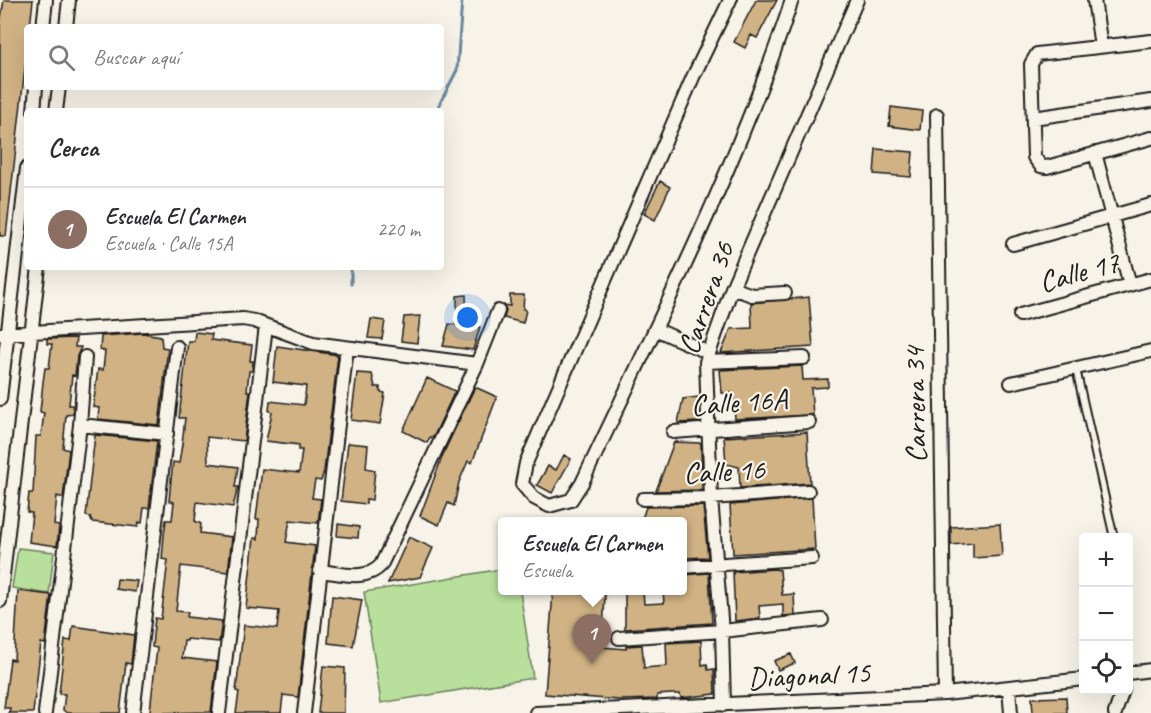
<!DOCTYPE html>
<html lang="es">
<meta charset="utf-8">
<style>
:root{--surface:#fff;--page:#f7f7f7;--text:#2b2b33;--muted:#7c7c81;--line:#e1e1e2;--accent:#1c1c1c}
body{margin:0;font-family:Caveat,sans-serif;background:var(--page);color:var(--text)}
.controls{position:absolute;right:18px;bottom:18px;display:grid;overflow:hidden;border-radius:6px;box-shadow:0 6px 24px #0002}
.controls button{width:54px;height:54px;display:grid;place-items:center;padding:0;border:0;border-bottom:2px solid var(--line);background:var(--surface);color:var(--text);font:30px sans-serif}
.you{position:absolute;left:468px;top:318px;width:21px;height:21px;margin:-15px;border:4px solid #fff;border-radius:50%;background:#1a73e8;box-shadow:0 0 0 9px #1a73e833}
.badge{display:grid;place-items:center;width:39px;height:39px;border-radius:50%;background:var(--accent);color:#fff;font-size:20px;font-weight:700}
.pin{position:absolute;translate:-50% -50px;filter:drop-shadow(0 2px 3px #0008)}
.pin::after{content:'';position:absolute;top:32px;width:21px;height:18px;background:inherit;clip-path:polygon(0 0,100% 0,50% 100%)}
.popup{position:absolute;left:498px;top:517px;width:189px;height:78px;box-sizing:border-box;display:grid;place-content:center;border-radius:6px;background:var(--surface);filter:drop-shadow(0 2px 4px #0005);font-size:20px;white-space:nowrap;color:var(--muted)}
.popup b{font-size:22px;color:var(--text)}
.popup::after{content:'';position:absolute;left:50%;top:100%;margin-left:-12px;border:12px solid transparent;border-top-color:var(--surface)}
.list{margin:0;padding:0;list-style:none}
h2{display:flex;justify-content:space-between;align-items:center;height:78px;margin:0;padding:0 24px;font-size:26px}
h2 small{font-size:20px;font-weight:400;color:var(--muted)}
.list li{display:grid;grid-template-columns:39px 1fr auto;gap:18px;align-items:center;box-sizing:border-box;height:84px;padding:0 24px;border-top:2px solid var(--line)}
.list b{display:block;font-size:22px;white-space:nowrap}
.list p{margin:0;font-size:20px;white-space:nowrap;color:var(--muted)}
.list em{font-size:20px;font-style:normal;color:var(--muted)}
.icon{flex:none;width:33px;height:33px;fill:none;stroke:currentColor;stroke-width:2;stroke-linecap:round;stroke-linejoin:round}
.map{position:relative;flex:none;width:1151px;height:713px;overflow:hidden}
.search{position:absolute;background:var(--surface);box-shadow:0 6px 24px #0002;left:24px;top:24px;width:420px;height:66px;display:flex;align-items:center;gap:15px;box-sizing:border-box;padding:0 21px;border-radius:6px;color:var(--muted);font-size:22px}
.panel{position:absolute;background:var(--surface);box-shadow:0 6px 24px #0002;left:24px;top:108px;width:420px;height:162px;border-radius:6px}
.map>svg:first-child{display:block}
.green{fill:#b8df9b;stroke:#6a7e5c;stroke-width:1.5}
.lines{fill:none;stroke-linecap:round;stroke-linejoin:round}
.stream{stroke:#6986a1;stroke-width:3}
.building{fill:#d0b284;stroke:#1c1c1c;stroke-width:1.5}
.service-casing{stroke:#1c1c1c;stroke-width:10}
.minor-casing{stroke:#1c1c1c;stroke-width:16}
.service{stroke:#f7f3e8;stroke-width:6}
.minor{stroke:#f7f3e8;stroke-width:12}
.labels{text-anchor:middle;stroke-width:4.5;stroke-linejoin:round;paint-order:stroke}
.street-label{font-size:30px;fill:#1c1c1c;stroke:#f7f3e8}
</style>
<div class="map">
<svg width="1151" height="713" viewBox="0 0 1151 713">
<rect width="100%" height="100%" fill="#f7f3e8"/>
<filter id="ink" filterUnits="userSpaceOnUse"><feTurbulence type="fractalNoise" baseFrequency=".0167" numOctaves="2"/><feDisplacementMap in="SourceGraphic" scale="12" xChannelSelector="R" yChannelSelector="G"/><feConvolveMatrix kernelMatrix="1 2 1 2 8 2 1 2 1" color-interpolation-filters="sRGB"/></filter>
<g filter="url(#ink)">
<path class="green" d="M18 548 54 552 49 594 12 588Z
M502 569V590L520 591 533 678 381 703 364 592Z"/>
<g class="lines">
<path class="stream" d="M436 111 457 70 462 0
M351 267V284"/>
</g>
<path class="building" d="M4 0H33L30 27H27V50L6 236H0V23Z
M756 0H777L757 38 751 35 745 48 734 42Z
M891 107 922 111 920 130 889 126Z
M876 149 913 152 911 177 874 174Z
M660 181 670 187 655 220 644 214Z
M466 295 467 325 480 327 473 350 443 346 449 324 457 325V296Z
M510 295H524L523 309 526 310 523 323 504 318 506 310 504 305 510 306Z
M809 297 813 347 721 353 731 329 752 328 751 303Z
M420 316 417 343 401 341 404 317Z
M371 319 385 321 382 339 368 338Z
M195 332 212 334 211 340 252 345 250 361H253L252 371H249L247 391H250L244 441 207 437 208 463 238 467 235 487H238L233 507 197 502 195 521 201 524 200 533 232 537 228 572 181 566 176 611 188 612 187 617 222 621 219 642 187 639V641H184L182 658 217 662 211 712 153 713 150 711 157 648 152 647 153 635 155 618 161 619 168 560 162 559 164 535 166 520H172L174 502 169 501 171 479 173 462 179 463 182 444 185 418H179L188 341H194Z
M143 333 161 336 162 347 168 348 159 425 98 419 99 408 93 407 98 369 103 370 105 351 100 350 101 336Z
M76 338 75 347H81L77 356 75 376 72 375 69 405H73V414L66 415 63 448 69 450 63 498 57 496 54 525 59 526 57 546 29 542 32 513 27 512 29 493H33L36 436H41L44 413 40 412 43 382 45 368H49L52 344H47V339Z
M277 346 338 355 324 471 321 481 315 480 312 498 321 499 318 523 290 520 286 542 315 546 298 697 283 695 281 713H236L239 692 236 691 244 625 277 629 279 611 246 608 254 538 258 539 259 519H256L262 469 299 473 302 450H298L299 445 266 441 272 412 269 411 270 401 304 405 306 386 273 382Z
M802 366 803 380 828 379V387L811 388 813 415 735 419 733 393H722L720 370Z
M357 373 372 374 375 387H380V392L385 393 380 424 351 420Z
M427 378 455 391 433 438 430 437 427 443 403 431Z
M475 387 497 397 472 463 468 461 459 482 454 506 448 503 439 525 420 516 444 452Z
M698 397 699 422 678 423 683 399Z
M807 432 810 483 740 488 739 467 726 464 724 437Z
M95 435 157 441 149 508H144L142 523 139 522 138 527 92 522 90 517 86 516Z
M674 442 701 443 702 490 656 491Z
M348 443 368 445 366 468 375 470 372 500 366 499V504L341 501Z
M564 455 571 459 552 493 537 485 548 466 556 470Z
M812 498 815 549 733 554 730 505Z
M703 506 708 557 682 558V522H641L646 507Z
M338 524 359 527 358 538 337 536Z
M1000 524 1002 556 973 558V543L951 545V527Z
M409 537 433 548 420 577 388 583Z
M774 569 780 570 782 595 794 594 795 615 783 616V604L759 606 760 618 735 621 733 572Z
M709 573 712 623 625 629V591H643L644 604 664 603 663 591H682V575Z
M117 579 137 581 135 592 116 589Z
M18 591 51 595 45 644 41 643 33 713H9L10 708H4L10 659 14 660Z
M553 592 605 595 602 647 626 649V646L642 645 644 668 667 666 666 643 701 641 702 665 707 664 708 670 714 669 715 694 681 698 680 694H672L657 695V699L619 700 545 694Z
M332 596 362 600 353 646 328 643Z
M73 626 134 635 131 664 126 663 120 713H67L63 710 65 694H59L65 640 71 641Z
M791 654 795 663 778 670 774 661Z
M323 666 345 668 344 713H318Z
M1066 697 1067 713H1033L1032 698Z"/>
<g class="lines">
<g class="service-casing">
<path id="service" d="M1076 369 1114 538"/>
</g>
<g class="minor-casing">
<path id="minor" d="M730 0 693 77 526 463 522 484 534 498 549 506 571 500 582 483C657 324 737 167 792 0
M1094 0 1101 46
M43 27 46 0
M66 27 69 0
M1151 41 1037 54 1031 64 1034 157 1041 166 1047 167 1151 138
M34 111 36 87
M56 111 59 87
M937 115 945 694
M1033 118 1151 101
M1095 153 1130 285
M1013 244 1151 205
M732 288 752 295 785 293
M1020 315 1151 279
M655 329 709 353
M0 334 243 319 254 321 313 343 477 364
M85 357 80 425 167 434
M706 362 804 358
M1011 383 1151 351
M0 399 27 168
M673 432 809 422
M643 499 711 498 808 491
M682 567 812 558
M320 571C341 573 366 582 381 565L477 364 498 311
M0 601 39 267
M619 638 722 631 822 620
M1128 673 1151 670
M1009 688 1011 713
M724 705 722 631 711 498 706 362 732 288 857 0
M45 713 80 425
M133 713 177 347
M219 713 266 326
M304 713 347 348
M536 713 945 694 1084 679
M1115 713 1123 690"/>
</g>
<use href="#service" class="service"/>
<use href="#minor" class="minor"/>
</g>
</g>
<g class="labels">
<g class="street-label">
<text transform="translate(1079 272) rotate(-15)" y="10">Calle 17</text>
<text transform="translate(706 298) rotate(-71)" y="10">Carrera 36</text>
<text transform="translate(739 402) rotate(-4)" y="10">Calle 16A</text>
<text transform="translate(915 405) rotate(-91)" y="10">Carrera 34</text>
<text transform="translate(724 471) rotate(-3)" y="10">Calle 16</text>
<text transform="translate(809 675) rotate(-3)" y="10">Diagonal 15</text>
</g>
</g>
</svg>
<div class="controls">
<button>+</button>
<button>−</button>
<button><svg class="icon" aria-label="locate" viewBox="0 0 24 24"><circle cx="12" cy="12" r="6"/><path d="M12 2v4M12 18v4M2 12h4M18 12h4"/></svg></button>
</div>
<div class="you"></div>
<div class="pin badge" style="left:592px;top:664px;background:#8d6e63">1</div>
<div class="popup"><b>Escuela El Carmen</b>Escuela</div>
<div class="search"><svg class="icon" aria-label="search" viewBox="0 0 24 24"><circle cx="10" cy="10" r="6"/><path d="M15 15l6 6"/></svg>Buscar aquí</div>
<section class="panel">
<h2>Cerca<small></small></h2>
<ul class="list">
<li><span class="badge" style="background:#8d6e63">1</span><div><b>Escuela El Carmen</b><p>Escuela · Calle 15A</p></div><em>220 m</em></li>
</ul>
</section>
</div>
